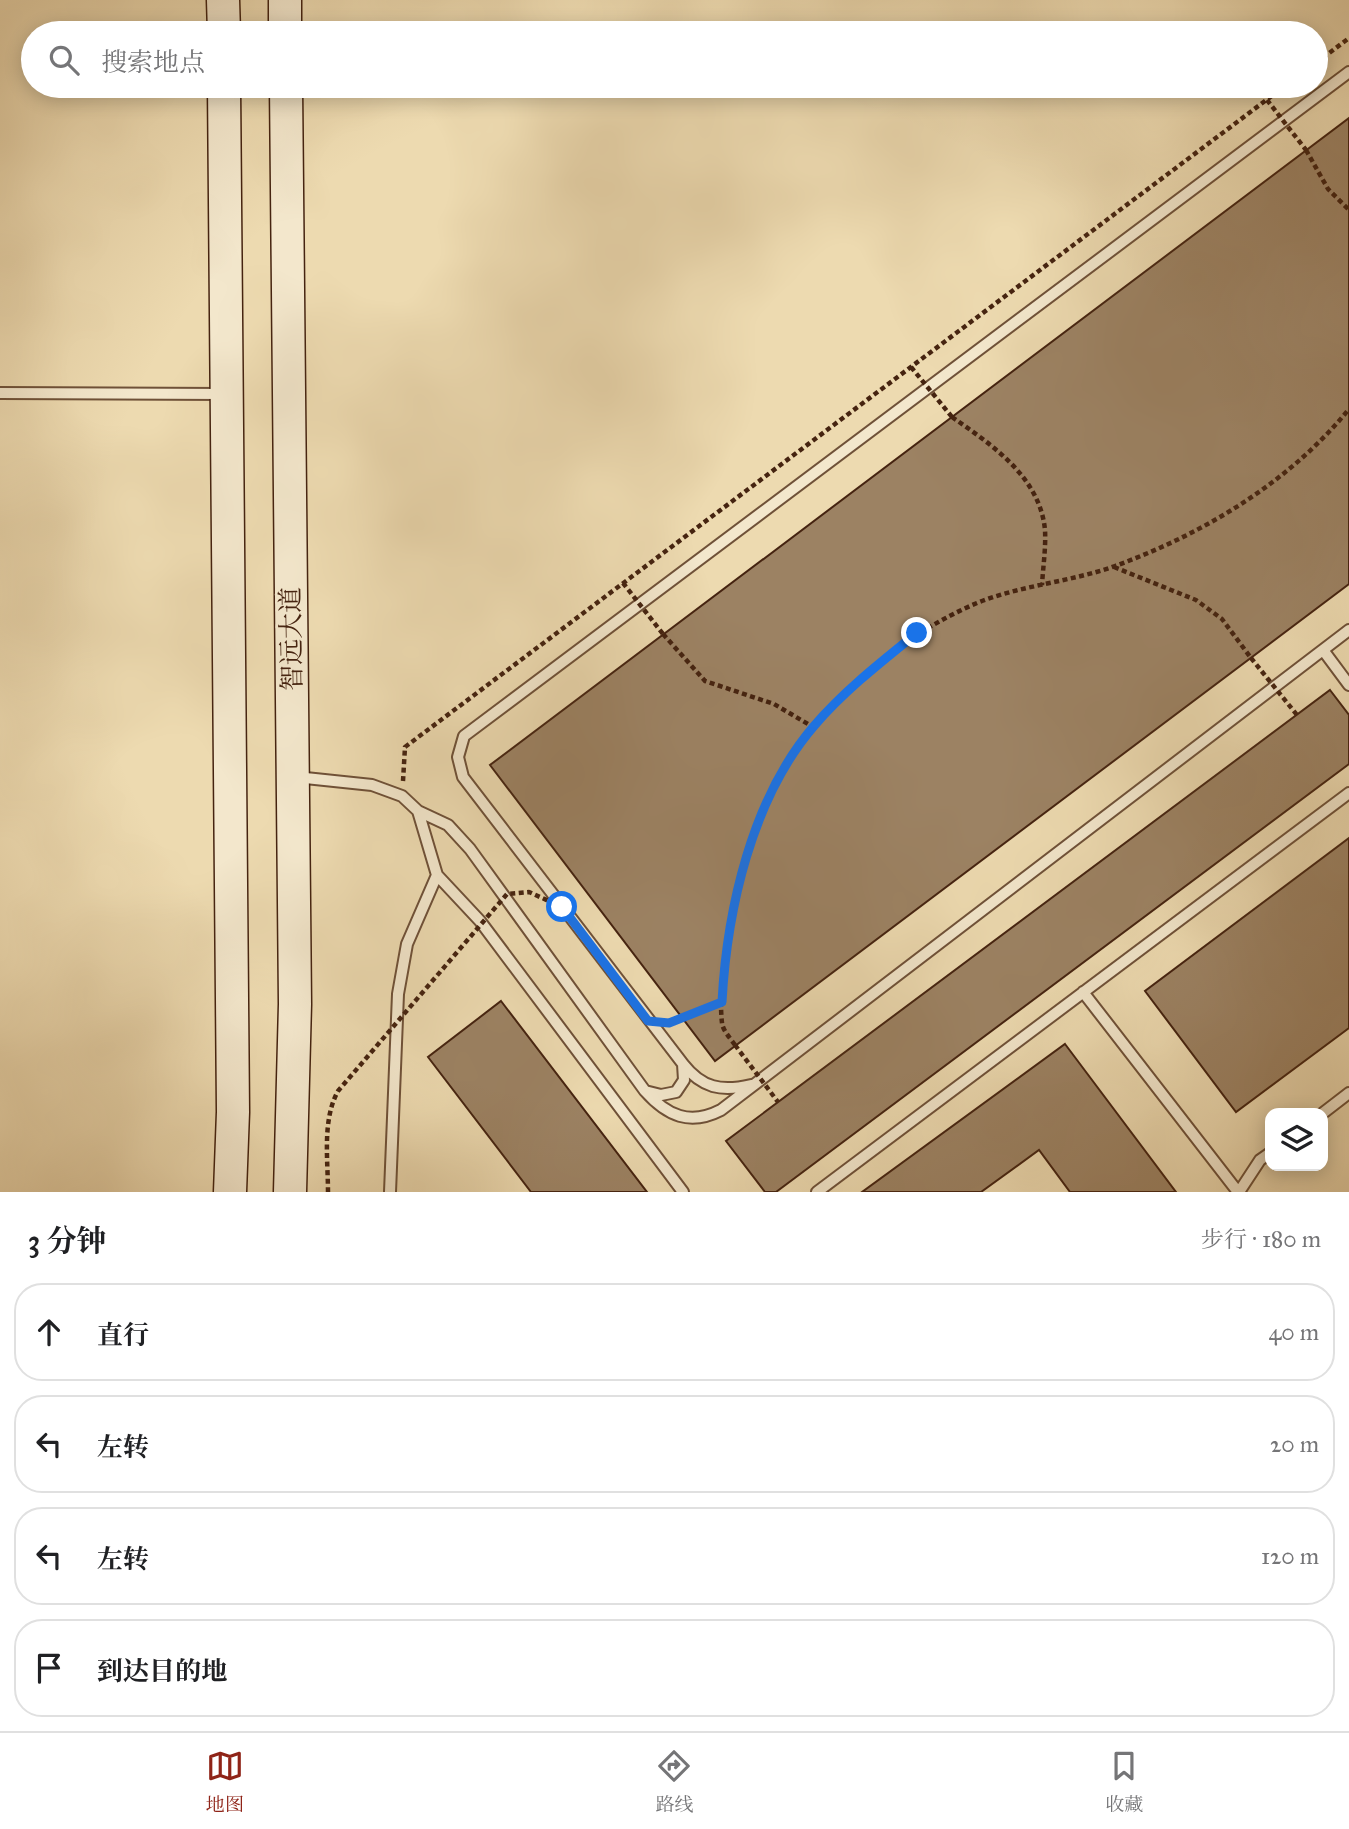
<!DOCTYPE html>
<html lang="zh">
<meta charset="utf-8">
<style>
:root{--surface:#fff;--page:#f2f2f2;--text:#202124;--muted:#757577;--line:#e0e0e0;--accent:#8f2418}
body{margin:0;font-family:"IM FELL Great Primer","Noto Serif SC",serif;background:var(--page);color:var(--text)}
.controls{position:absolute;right:21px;bottom:21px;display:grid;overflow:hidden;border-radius:14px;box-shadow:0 4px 18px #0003}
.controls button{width:63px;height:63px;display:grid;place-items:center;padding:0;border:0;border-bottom:2px solid var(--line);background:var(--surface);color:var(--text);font:35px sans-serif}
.stop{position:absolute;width:21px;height:21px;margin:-16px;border:5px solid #1a73e8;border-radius:50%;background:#fff}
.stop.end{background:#1a73e8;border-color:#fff;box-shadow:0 2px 7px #0008}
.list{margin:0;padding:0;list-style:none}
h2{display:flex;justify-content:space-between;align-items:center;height:91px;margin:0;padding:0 28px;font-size:30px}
h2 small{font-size:23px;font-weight:400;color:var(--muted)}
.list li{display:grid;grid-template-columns:46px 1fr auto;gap:21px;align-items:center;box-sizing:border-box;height:98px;margin:0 14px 14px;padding:0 14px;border:2px solid var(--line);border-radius:28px}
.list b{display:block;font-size:26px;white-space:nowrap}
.list em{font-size:23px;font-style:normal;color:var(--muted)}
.icon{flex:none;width:38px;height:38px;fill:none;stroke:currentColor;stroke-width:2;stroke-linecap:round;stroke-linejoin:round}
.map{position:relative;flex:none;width:1349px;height:1192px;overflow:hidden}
.search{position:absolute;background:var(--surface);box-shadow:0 4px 18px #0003;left:21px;right:21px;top:21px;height:77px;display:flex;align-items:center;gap:18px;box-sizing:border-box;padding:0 24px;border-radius:38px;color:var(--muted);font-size:26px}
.sheet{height:539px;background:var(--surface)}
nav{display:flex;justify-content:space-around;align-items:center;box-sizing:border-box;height:98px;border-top:2px solid var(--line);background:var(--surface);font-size:19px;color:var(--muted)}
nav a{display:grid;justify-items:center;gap:4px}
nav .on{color:var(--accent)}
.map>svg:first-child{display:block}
.building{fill:#9c8263;stroke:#452310;stroke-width:2}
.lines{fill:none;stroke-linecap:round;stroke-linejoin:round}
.service-casing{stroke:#6f5138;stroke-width:14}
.secondary-casing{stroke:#452310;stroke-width:35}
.path{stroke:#452310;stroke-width:4.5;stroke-dasharray:5 3.5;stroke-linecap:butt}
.service{stroke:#f3e7cc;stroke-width:10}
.secondary{stroke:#f3e7cc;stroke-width:32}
.path-bridge{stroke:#452310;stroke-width:4.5;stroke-dasharray:5 3.5;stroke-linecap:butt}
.route{stroke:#1a73e8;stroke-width:9}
.labels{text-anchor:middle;stroke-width:5;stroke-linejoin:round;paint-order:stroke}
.street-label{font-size:26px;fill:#452310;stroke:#f3e7cc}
</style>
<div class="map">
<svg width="1349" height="1192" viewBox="0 0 1349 1192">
<rect width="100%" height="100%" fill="#eddab0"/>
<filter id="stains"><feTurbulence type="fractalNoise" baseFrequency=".00286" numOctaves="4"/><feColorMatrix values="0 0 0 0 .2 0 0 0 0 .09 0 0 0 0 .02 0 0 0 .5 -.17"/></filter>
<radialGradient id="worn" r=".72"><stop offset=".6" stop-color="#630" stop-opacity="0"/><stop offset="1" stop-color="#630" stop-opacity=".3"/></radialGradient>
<path class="building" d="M1349 118V584L715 1061 490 765Z
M1330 690 1349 715V764L776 1192H765L726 1141Z
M1349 838V1028L1236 1112 1145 991Z
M501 1001 647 1192H531L428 1057Z
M1065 1044 1176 1192H1070L1039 1150 981 1192H862Z"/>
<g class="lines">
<g class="service-casing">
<path id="service" d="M0 393 225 394
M1323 650 1349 685
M296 777 372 785 402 796 418 811 448 825 470 849 645 1091C667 1116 690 1126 721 1110L1349 630
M437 875 480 921 683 1192
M1083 992 1238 1192
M683 1064C702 1088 721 1092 751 1085
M645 1091 661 1095 676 1092 684 1080 683 1064 463 777 458 757 464 736 1349 72
M1323 1113 1349 1093
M390 1192 398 994 407 944 437 875 418 811
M817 1192 1349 793
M1239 1192 1260 1160 1270 1153"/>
</g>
<g class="secondary-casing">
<path id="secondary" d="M223 0 224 33
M285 0V33
M224 86 233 1112 230 1192
M286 86 295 1004 290 1192"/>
</g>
<path class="path" d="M1316 63 1349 38
M1306 150 1328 189 1349 210
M952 417C992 445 1040 477 1045 530 1046 548 1043 567 1042 585
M1114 567 1196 600 1222 619 1251 658
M663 634 705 681 774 704 813 727
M403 781 405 747 1285 86
M735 1045C731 1039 723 1031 722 1023 718 987 727 932 736 897 747 854 760 813 781 773 820 702 903 634 977 603 1021 585 1071 582 1115 566 1203 534 1290 482 1349 409"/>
<use href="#service" class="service"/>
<use href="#secondary" class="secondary"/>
<path class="path-bridge" d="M1267 100 1306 150
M911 367 952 417
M623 583 663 634
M1251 658 1297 715
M735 1045 778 1102
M328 1192C328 1160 322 1120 338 1091L507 894 529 892 562 907 648 1021 669 1023 722 1002"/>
</g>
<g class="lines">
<path class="route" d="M562 907 648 1021 669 1023 722 1002C727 909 752 798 814 726 844 691 881 662 917 633"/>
</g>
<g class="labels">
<g class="street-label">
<text transform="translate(291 639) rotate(-91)" y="9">智远大道</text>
</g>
</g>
<rect width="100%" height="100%" filter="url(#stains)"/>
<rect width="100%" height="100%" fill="url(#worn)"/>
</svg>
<div class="controls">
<button><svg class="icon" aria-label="layers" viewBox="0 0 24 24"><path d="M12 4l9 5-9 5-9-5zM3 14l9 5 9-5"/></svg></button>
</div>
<div class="stop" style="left:562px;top:907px"></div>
<div class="stop end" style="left:917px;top:633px"></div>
<div class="search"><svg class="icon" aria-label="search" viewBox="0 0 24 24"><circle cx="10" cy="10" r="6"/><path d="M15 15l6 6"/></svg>搜索地点</div>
</div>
<section class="sheet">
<h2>3 分钟<small>步行 · 180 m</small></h2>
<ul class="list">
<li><svg class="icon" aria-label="ahead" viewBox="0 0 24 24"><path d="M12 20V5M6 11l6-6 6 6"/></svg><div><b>直行</b></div><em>40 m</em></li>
<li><svg class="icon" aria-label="left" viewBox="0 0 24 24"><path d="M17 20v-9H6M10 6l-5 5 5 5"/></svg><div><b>左转</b></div><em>20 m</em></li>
<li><svg class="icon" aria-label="left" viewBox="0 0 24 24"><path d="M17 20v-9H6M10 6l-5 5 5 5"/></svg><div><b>左转</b></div><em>120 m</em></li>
<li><svg class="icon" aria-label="arrive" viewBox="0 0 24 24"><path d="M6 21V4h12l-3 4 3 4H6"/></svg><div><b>到达目的地</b></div></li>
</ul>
</section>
<nav>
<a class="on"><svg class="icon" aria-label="map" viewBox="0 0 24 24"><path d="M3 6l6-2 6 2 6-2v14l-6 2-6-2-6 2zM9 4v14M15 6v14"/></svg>地图</a>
<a><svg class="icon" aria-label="directions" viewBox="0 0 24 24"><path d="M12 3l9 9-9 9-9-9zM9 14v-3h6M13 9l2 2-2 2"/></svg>路线</a>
<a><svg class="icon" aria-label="saved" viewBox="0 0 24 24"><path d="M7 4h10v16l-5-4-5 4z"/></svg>收藏</a>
</nav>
